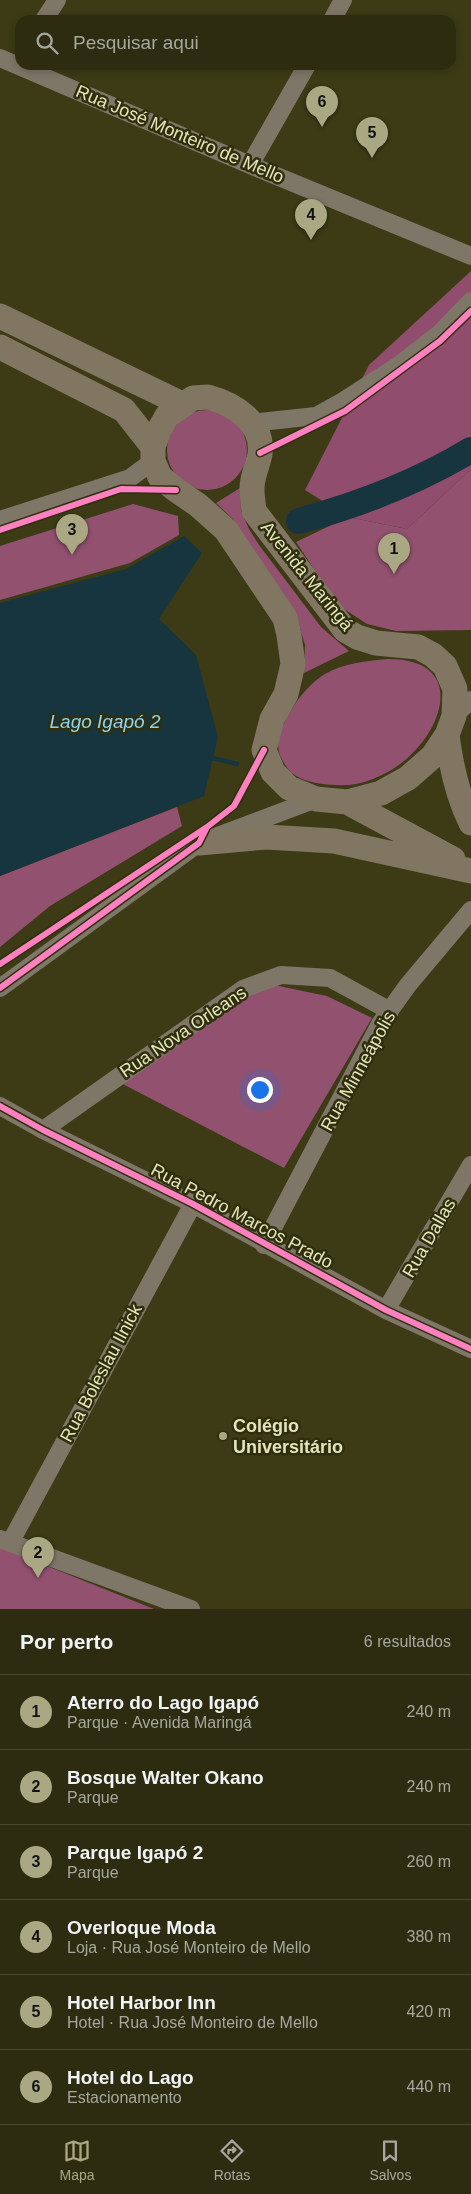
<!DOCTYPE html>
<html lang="pt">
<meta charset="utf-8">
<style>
:root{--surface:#2d2c10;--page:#39381e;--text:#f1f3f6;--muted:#a7a79f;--line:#484830;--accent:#a9a882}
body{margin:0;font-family:Arial,sans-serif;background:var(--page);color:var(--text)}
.you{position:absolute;left:259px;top:1089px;width:18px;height:18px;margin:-12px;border:4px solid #fff;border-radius:50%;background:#1a73e8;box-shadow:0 0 0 8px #1a73e833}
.badge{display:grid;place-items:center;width:32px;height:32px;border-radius:50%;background:var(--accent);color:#111;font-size:16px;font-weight:700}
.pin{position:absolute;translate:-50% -41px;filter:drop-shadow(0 1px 2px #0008)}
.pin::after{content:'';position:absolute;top:26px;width:18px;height:15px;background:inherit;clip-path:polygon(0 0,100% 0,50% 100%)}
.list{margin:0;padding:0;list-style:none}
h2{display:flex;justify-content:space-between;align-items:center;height:65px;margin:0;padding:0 20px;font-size:21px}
h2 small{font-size:16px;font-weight:400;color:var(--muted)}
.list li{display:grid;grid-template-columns:32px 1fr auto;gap:15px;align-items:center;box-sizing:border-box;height:75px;padding:0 20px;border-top:1px solid var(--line)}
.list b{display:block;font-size:19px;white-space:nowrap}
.list p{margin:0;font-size:16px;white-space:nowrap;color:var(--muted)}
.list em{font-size:16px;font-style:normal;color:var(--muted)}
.icon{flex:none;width:28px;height:28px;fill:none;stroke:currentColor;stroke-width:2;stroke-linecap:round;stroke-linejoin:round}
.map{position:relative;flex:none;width:471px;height:1609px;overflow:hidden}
.search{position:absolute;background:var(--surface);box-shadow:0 2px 8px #0003;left:15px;right:15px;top:15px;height:55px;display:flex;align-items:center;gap:12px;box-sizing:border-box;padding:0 18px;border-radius:15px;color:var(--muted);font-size:19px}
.sheet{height:515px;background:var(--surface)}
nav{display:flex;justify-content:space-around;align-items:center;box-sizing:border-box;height:70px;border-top:1px solid var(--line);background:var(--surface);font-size:14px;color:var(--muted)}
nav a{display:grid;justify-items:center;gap:2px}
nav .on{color:var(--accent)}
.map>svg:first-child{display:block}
.green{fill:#91516f}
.forest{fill:#904d6d}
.water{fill:#16353e}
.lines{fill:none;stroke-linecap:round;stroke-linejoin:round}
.stream{stroke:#16353e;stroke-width:4.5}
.river{stroke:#16353e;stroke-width:26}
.minor{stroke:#7e7667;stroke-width:18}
.secondary{stroke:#807662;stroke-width:25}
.cycleway-casing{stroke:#302f0d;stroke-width:9}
.cycleway{stroke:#ff80c0;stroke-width:6}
.poi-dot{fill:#a9a882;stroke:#302f0d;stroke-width:2}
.labels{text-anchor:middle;stroke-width:5;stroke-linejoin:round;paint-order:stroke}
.street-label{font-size:18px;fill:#e3e3bc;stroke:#302f0d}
.poi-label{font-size:18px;font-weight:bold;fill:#e3e3bc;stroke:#302f0d;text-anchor:start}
.water-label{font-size:19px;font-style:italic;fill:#89d3f4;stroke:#302f0d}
</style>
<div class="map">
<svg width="471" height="1609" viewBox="0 0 471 1609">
<rect width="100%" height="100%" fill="#3c3b16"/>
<path class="green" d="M167 450a40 40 0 1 1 80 0a40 40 0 1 1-80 0Z
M471 469V630L396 631 367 624 338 605 296 542 348 517 407 529Z
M240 488 241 511 249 529 259 545 321 627 349 651 304 673 305 645 296 614 233 519 216 503Z
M133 504 178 516 179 535 130 563 0 600V546Z
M387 659C464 658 447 726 404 761 391 772 372 781 356 784 346 786 332 785 322 784 310 782 296 779 288 769 285 765 280 757 279 752 273 728 305 685 325 674 344 663 366 661 387 659Z
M177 807 182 826 50 906 0 947V876Z
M274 985 327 996 372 1018 284 1168 119 1082 242 994Z
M0 1547 154 1609H0Z"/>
<path class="forest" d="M471 271V469L407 529 348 517 305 490 369 365Z"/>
<path class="water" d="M184 536 202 553 159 619 196 655 218 737 204 796 0 876V603L126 569Z"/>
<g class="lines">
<path class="stream" d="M209 757 237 764"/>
<path class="river" d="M299 521C358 505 418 482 471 450"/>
<path class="minor" d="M44 20 57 0
M332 20 343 0
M0 58 250 165 471 256
M250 165 307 65
M251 423 316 416 343 401 399 365 440 333 471 301
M0 520 130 478 153 461
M454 716 471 700
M0 988 199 843 316 799
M0 1106 43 1130 193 1204 386 1310 471 1349
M43 1130 243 989 281 975 330 978 390 1011
M264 1245 380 1024 408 985 471 910
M386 1310 471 1165
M0 1539 191 1609
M10 1543 193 1204"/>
<path class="secondary" d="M0 316 182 404
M0 347 124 410 153 447
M208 397C234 404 264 422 260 454 258 465 252 476 252 488 252 495 253 503 254 511L345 630 357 637 376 643 418 647 433 655 445 666 455 689 454 716 447 735 433 756 408 778 381 793 347 802 316 799 289 788 273 772 264 750 272 719 286 694 293 664 289 635 285 618 226 530 198 505 176 490 160 477 153 461V447L159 430 167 416 193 398Z
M447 735C451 766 457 795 471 823
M347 802 453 859
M199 843 266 837 334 841 471 871"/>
<g class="cycleway-casing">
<path id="cycleway" d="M260 453 345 411 440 341 471 311
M0 530 121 489 176 490
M0 964 207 827
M0 988 199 843 207 827 234 806 264 750
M0 1106 43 1130 193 1204 386 1310 471 1349"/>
</g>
<use href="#cycleway" class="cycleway"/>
</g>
<circle class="poi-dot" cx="223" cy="1436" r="5"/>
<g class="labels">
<g class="street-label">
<text transform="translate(180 134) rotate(23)" y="6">Rua José Monteiro de Mello</text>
<text transform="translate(307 576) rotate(51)" y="6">Avenida Maringá</text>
<text transform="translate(183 1032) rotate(-34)" y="6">Rua Nova Orleans</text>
<text transform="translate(358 1071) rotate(-61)" y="6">Rua Minneápolis</text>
<text transform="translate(242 1216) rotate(28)" y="6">Rua Pedro Marcos Prado</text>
<text transform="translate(429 1238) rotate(-60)" y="6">Rua Dallas</text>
<text transform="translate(101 1373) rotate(-62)" y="6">Rua Boleslau Ilnick</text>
</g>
<g class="poi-label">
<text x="233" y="1432">Colégio<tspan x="233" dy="21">Universitário</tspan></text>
</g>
<g class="water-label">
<text x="105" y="728">Lago Igapó 2</text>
</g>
</g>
</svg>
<div class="you"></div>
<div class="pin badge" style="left:394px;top:574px">1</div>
<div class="pin badge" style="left:38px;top:1578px">2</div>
<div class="pin badge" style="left:72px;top:555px">3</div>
<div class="pin badge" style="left:311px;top:240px">4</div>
<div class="pin badge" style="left:372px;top:158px">5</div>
<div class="pin badge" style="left:322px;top:127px">6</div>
<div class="search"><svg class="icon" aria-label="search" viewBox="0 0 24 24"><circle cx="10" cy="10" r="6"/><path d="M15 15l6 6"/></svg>Pesquisar aqui</div>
</div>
<section class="sheet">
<h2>Por perto<small>6 resultados</small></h2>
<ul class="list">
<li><span class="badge">1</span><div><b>Aterro do Lago Igapó</b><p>Parque · Avenida Maringá</p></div><em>240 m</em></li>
<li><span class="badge">2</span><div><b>Bosque Walter Okano</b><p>Parque</p></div><em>240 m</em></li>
<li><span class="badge">3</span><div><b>Parque Igapó 2</b><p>Parque</p></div><em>260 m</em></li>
<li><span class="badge">4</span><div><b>Overloque Moda</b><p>Loja · Rua José Monteiro de Mello</p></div><em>380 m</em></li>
<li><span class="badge">5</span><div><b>Hotel Harbor Inn</b><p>Hotel · Rua José Monteiro de Mello</p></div><em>420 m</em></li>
<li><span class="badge">6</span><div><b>Hotel do Lago</b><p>Estacionamento</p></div><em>440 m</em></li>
</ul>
</section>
<nav>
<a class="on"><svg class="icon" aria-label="map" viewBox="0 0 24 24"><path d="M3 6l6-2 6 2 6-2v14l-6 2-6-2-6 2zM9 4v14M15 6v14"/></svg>Mapa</a>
<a><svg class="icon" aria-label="directions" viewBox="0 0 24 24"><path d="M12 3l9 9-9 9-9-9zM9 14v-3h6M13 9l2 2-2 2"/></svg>Rotas</a>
<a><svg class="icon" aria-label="saved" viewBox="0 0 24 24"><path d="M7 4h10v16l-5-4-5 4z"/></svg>Salvos</a>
</nav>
